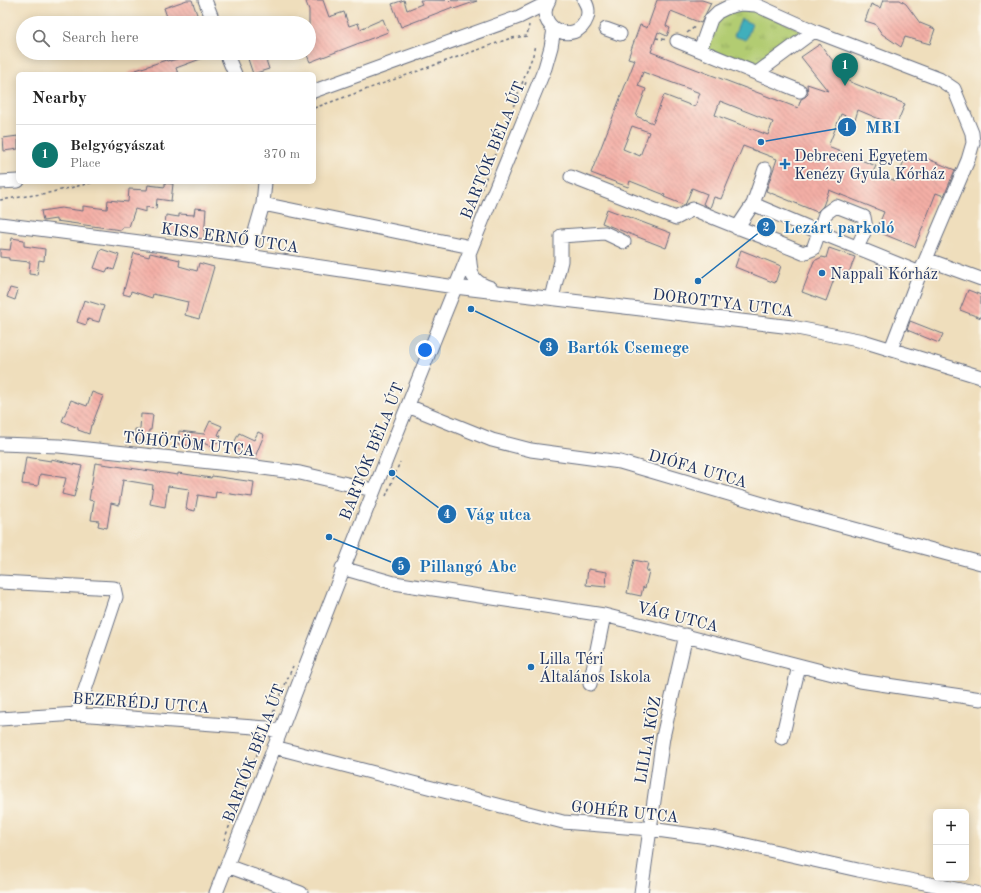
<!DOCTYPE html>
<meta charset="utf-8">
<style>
:root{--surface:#fff;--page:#f6f6f6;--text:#222;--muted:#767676;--line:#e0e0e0;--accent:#0f766e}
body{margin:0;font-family:"Old Standard TT",serif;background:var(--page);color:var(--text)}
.controls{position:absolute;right:12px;bottom:12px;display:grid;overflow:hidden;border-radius:6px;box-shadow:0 2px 10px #0003}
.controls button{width:36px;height:36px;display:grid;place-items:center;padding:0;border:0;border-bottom:1px solid var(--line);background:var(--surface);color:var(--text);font:20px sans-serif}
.you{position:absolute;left:425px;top:350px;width:14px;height:14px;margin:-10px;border:3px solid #fff;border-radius:50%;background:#1a73e8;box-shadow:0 0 0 6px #1a73e833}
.badge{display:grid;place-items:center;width:26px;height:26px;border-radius:50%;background:var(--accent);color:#fff;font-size:13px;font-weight:700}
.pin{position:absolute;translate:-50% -33px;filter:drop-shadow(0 1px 2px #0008)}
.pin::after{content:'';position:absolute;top:21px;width:14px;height:12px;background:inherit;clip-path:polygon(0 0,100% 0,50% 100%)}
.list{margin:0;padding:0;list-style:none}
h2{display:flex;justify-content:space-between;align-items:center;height:52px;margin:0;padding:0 16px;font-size:17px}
h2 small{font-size:13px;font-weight:400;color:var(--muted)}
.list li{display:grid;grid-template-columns:26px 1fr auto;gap:12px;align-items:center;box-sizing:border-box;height:60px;padding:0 16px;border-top:1px solid var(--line)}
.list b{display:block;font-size:15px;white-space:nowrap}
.list p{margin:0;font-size:13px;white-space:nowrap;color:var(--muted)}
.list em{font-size:13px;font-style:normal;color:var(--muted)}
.icon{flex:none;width:22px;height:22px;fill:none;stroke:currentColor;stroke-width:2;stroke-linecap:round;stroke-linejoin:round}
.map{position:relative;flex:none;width:981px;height:893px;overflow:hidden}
.search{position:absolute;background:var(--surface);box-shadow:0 2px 10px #0003;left:16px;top:16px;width:300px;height:44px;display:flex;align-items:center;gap:10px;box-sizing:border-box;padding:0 14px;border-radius:22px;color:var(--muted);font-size:15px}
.panel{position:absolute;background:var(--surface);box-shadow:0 2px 10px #0003;left:16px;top:72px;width:300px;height:112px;border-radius:6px}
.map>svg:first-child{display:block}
.park{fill:url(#park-tufts);stroke:#667e68}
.water{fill:#3fafbc;stroke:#2d6f8d}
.building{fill:url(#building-back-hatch);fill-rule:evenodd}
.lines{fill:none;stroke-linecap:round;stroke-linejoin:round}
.minor-casing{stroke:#656c7f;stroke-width:15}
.path{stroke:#656c7f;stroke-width:1.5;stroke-dasharray:3 3;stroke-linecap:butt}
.minor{stroke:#fff;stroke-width:13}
.poi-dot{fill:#1f6fb2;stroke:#fbf7ec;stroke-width:1.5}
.labels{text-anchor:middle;stroke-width:3.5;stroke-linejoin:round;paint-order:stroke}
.street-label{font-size:16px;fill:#1b2f5e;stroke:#fbf7ec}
.poi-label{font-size:16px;fill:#1b2f5e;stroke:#fbf7ec;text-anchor:start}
.leader{fill:none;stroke:#1f6fb2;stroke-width:1.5}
.callout-dot{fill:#1f6fb2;stroke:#fbf7ec;stroke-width:1.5}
.mark-label{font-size:12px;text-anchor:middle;font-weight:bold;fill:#fff}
.callout-label{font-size:17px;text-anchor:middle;font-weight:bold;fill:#1f6fb2;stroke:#fbf7ec;stroke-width:3.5;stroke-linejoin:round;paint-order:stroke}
</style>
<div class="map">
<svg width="981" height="893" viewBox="0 0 981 893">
<defs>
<pattern id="park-tufts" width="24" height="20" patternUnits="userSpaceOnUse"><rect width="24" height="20" fill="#b2cc72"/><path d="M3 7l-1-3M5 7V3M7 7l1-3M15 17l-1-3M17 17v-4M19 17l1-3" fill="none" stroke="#90a661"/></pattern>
<pattern id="building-back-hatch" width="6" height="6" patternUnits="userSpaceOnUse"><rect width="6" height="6" fill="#f4afa6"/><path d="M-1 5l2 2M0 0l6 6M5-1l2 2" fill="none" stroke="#c58f8a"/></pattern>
</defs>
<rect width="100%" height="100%" fill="#fbf7ec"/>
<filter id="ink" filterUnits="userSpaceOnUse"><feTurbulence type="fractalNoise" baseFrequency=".025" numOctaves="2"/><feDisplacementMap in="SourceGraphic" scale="8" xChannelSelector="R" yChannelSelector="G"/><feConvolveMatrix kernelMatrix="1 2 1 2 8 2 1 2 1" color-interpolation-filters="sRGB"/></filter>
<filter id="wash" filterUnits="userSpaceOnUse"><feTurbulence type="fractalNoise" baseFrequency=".012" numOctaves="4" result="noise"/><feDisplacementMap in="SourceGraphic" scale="16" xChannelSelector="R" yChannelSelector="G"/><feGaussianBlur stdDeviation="0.9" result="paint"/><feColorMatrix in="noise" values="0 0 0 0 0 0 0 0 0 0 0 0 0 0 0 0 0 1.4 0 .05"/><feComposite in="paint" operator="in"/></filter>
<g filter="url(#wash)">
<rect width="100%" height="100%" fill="#efdebc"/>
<path class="park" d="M757 10 802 31 768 58 752 68 704 48 716 19 725 11Z"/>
<path class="water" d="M741 19 752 24 746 40 734 36Z"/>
<g id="blocks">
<path class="building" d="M187 0H192L200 23H169L164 8Z
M310 0H323L329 17 344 12 349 26 358 23 360 29 383 19 388 32 310 62 306 53H309V10L306 2Z
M404 0 407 10 422 4 420 0 477 1 454 9 453 7 401 27 392 4Z
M657 0H702L711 3 701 23 671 11 666 26 670 28 667 36 658 32 651 52 798 108 801 99 805 97 808 94 807 84 828 91 801 57 820 44 848 81 905 104 896 126 858 110 855 120 841 114 828 147 876 166 873 172 896 181 908 151 955 170 944 196 936 193 915 247 876 231 884 212 829 190 823 206 817 212 766 191 777 159 743 146 721 199 714 197 710 208 703 204 707 194 692 188 686 203 684 205 664 197 665 195 630 181 628 187 591 173 635 60 628 58 640 25 647 28ZM643 72 700 93 695 107 664 95 653 123 636 116 646 89 638 86ZM720 101 773 122 768 135 715 115ZM632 126 649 132 640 156 623 149Z
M883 0H900L906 4 920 23 935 29 930 44 905 37 901 47 882 34 875 24 865 21 871 4 880 8Z
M190 53H213L214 54 176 68 178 74H128L127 73 166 60 167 61 170 60V61L184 57V55Z
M264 54 269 69 253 74 248 59Z
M18 136V149L4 151 3 138Z
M165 183 173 184 171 201 157 199 156 209 146 207V212L135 209 129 227H122L121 230 56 221V219L43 221 41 211 61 208 83 211V206L107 209 108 200 128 202 129 189 147 190 148 185 165 187Z
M195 208 206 209 204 239 164 234 166 215 179 217V214L194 215Z
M607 209 671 233 666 248 602 223Z
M12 238 24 240V246L45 249 44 261 39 260 37 275 29 274 30 262 9 260V258L0 257V249L10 250Z
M829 248 855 257 848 275 837 271 826 301 802 292 814 261 822 257 826 258Z
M101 249 119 255 114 270 108 268 106 272 94 268Z
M741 250 781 266 775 283 735 267Z
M134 253 149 257 150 253 180 260 179 266 197 271 199 263 214 267 199 319 185 315 188 302 153 294 152 298 131 291 130 296 123 294Z
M10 288 18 290 15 300 7 297Z
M968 290 981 295V318L960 310Z
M84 300 104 306 99 322 88 319 86 325 77 322Z
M910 321 943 334 939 343 907 330Z
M92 392 103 396 92 425H91L89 434 78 430V428L62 421 71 400 87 406Z
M141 414 153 415 151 430H149L148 442 134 440 135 429H140Z
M210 421 222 426 218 435 221 436 218 443 215 442 212 447 193 438 192 446 178 444 179 431 204 434Z
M258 432 264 435 255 457 232 447 239 433 254 440Z
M26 457 51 461V459L82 466 74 497 62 494 66 478 40 474 38 486 22 484Z
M95 463 178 475V473L211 478 212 476 254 482 252 497 216 492 215 498 198 495 195 511 186 509 189 489 168 486 165 507 150 504 153 485 123 480 119 505 111 503 107 528 98 526 99 521 91 520 94 501 89 500Z
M634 560 648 563 646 571H649L645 588 643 587 641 596 627 593Z
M588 569 607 572 606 587 586 585Z"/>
</g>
</g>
<g filter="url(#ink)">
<use href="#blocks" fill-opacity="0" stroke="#656c7f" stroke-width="1"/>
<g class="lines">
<g class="minor-casing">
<path id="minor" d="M205 0 214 23
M549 0C532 27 576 48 587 18 589 12 588 6 584 0
M606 29 620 34
M677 41 800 91
M226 53 235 74
M757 73 814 31
M314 91 519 17 547 3
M765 169 753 204 819 232 825 214 836 206 864 217 866 228 857 248
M571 177 676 218 693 209C730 225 767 238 803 253L813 249 819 232 920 273 968 160 973 143 972 133 954 89 939 79 814 31 756 5 741 4 728 7 718 12 711 19 700 50
M0 182 18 181
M263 204 471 247
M0 224 248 256 455 287 792 327 863 341 981 377
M737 228 753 204
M469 253C471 272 469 281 491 288
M248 256 263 204 265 182
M926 259 981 279
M552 298 561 261V236L605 233 624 242
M891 349 920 273
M408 406 492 440 531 450 620 462 780 509 981 563
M0 444 59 446 248 466 300 473 373 490
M342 568 394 583 604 615 860 681 981 699
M0 582 114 588 116 597 77 714
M590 684 604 615
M0 719 77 714 267 728 280 732
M782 738 799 666
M274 747 563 822 650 829 715 838 858 870 976 893
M227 866 301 893
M216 893C235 844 255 796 274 748 361 520 452 293 545 68L551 47 554 29
M641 893 663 737 686 635"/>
</g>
<path class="path" d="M687 33 696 26
M656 38 667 40
M525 85 527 79
M314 108 511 38 527 36 529 25
M479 196 533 55 535 44
M0 200 48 193 95 182
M386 496 400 462
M271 718 293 666
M224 840 263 739"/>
<use href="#minor" class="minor"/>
</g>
</g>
<g class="poi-dot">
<path d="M783 158h4v4h4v4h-4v4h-4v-4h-4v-4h4z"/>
<circle cx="822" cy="273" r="4"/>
<circle cx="531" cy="667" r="4"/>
</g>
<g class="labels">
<g class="street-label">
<text transform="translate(492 150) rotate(-68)" y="6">BARTÓK BÉLA ÚT</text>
<text transform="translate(230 237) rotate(8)" y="6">KISS ERNŐ UTCA</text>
<text transform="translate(723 302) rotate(7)" y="6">DOROTTYA UTCA</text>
<text transform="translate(189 443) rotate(6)" y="6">TÖHÖTÖM UTCA</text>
<text transform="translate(371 451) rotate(-68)" y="6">BARTÓK BÉLA ÚT</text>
<text transform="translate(698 468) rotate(16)" y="6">DIÓFA UTCA</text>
<text transform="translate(678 616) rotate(14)" y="6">VÁG UTCA</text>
<text transform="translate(141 702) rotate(4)" y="6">BEZERÉDJ UTCA</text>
<text transform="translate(647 740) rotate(-80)" y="6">LILLA KÖZ</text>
<text transform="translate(253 753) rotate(-69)" y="6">BARTÓK BÉLA ÚT</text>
<text transform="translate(625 811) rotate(6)" y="6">GOHÉR UTCA</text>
</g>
<g class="poi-label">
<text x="794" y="161">Debreceni Egyetem<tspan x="794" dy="18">Kenézy Gyula Kórház</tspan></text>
<text x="830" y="279">Nappali Kórház</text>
<text x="539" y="664">Lilla Téri<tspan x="539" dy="18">Általános Iskola</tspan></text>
</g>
</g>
<path class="leader" d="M761 142L847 127M698 281L766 227M471 309L549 347M392 473L447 514M329 537L401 566"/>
<g class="callout-dot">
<circle cx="761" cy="142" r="4"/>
<circle cx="698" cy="281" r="4"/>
<circle cx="471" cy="309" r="4"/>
<circle cx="392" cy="473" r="4"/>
<circle cx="329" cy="537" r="4"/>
<circle cx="847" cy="127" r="10"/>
<circle cx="766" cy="227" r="10"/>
<circle cx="549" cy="347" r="10"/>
<circle cx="447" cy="514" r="10"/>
<circle cx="401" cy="566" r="10"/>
</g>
<g class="mark-label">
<text x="847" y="131">1</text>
<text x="766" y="231">2</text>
<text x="549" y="351">3</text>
<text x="447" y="518">4</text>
<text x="401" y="570">5</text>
</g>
<g class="callout-label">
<text x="883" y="133">MRI</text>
<text x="839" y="233">Lezárt parkoló</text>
<text x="628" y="353">Bartók Csemege</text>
<text x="498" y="520">Vág utca</text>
<text x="468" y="572">Pillangó Abc</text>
</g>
</svg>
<div class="controls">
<button>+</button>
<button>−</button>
</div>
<div class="you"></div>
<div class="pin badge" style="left:845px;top:86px">1</div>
<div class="search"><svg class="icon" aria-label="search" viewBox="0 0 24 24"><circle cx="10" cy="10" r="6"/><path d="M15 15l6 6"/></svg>Search here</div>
<section class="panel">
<h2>Nearby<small></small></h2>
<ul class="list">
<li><span class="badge">1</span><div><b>Belgyógyászat</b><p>Place</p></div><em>370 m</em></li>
</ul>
</section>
</div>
